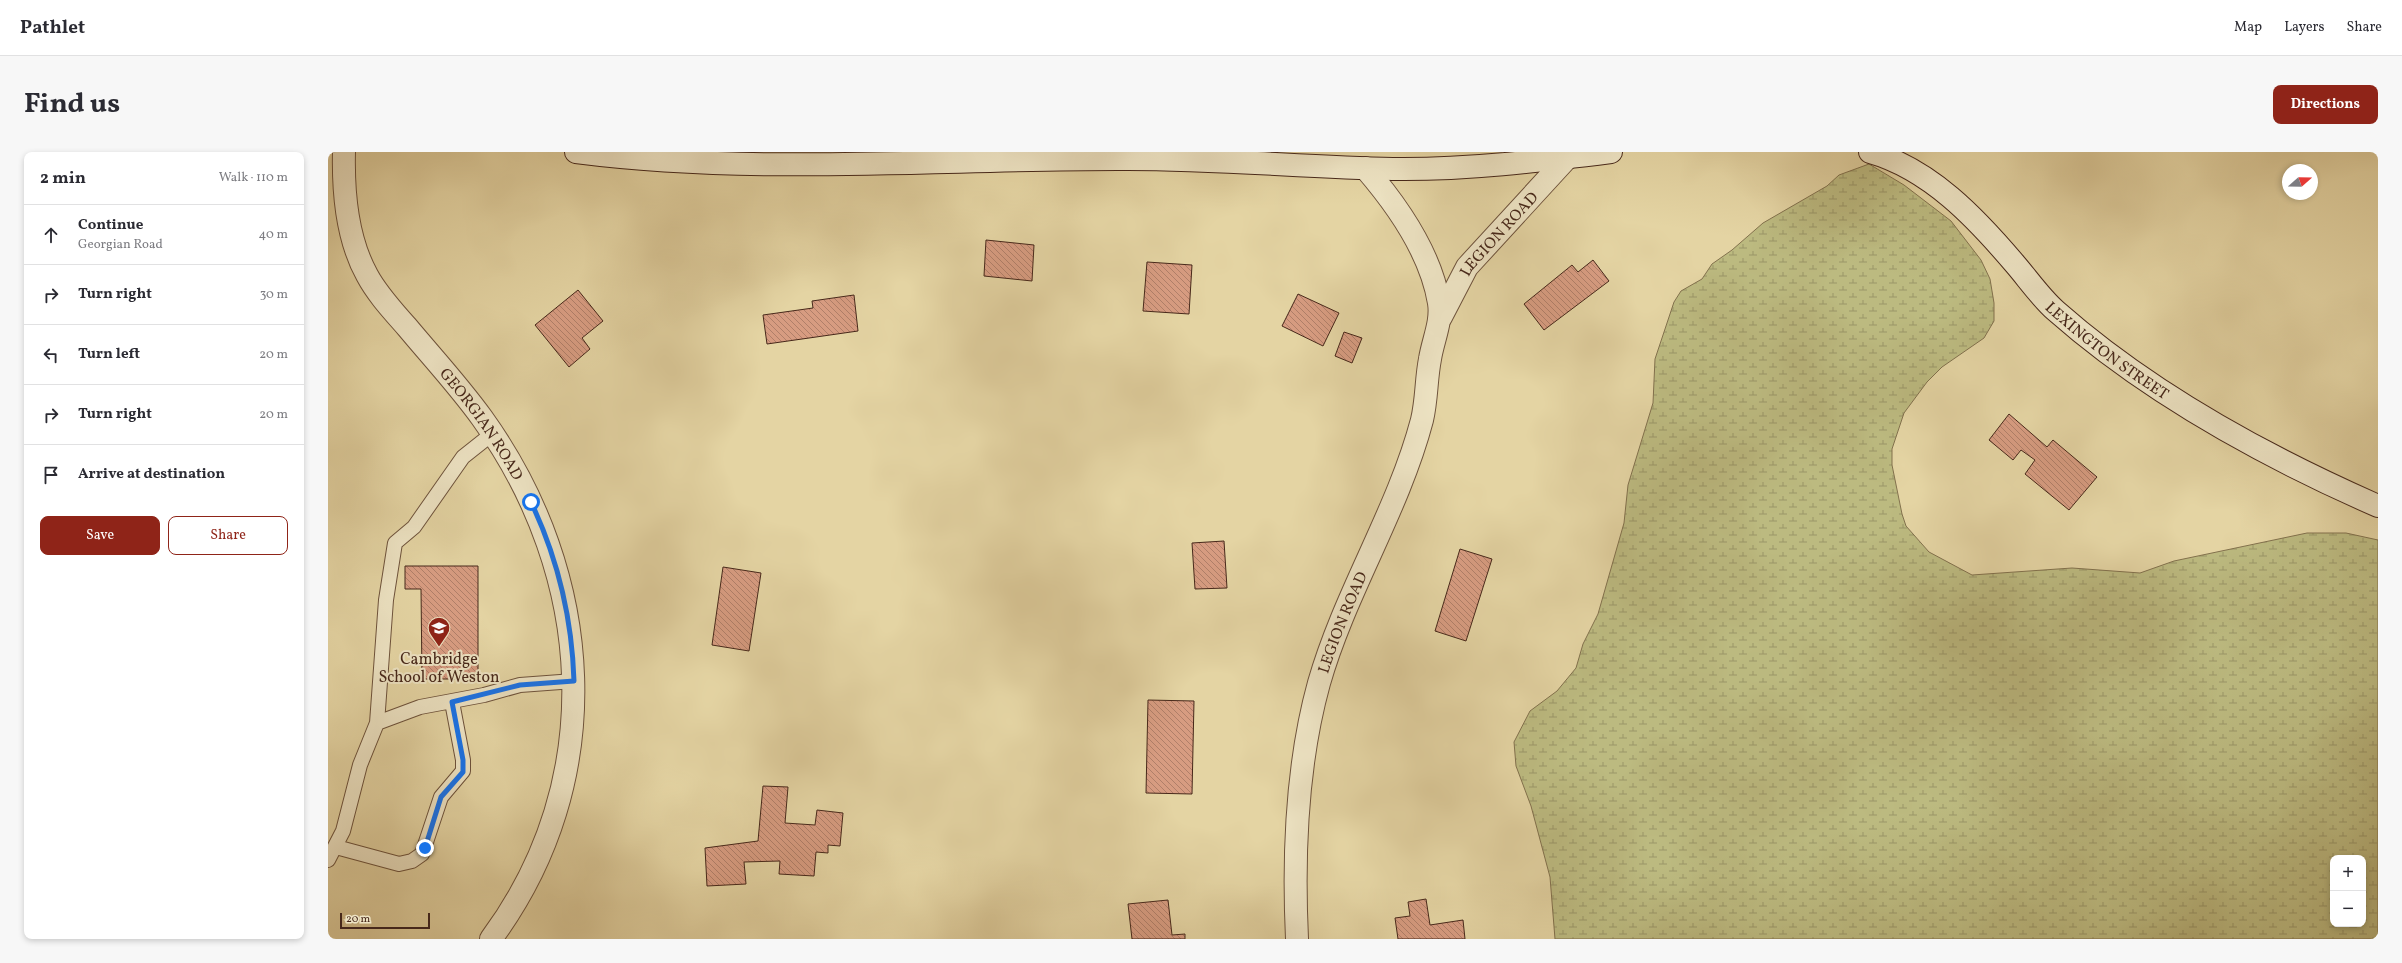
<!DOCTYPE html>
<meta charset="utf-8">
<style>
:root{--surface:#fff;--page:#f7f7f7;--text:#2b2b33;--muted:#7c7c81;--line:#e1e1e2;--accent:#8f2418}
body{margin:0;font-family:Vollkorn,serif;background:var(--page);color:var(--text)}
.controls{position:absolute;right:12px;bottom:12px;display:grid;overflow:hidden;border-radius:8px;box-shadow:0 2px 6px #0003}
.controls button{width:36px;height:36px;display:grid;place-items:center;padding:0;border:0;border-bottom:1px solid var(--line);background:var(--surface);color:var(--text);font:20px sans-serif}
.compass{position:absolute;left:1954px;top:12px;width:36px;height:36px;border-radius:50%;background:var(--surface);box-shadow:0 2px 6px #0003;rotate:70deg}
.scale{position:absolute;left:12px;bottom:10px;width:90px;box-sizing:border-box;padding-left:4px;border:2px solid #47281a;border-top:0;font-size:11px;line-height:14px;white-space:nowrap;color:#47281a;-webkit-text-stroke:3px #ede3c3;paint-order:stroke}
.stop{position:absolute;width:12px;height:12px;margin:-9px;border:3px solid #1a73e8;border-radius:50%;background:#fff}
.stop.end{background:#1a73e8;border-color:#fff;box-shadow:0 1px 4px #0008}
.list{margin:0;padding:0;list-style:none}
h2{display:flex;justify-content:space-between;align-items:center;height:52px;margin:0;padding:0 16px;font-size:17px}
h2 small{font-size:13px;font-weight:400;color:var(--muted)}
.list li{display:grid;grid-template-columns:26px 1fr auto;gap:12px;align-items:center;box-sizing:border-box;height:60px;padding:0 16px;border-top:1px solid var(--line)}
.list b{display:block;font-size:15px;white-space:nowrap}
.list p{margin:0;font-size:13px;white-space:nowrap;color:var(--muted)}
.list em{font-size:13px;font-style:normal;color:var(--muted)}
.actions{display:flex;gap:8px;padding:12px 16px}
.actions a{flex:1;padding:9px 0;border:1px solid var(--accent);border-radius:8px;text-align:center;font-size:14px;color:var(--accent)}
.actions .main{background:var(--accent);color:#fff}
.icon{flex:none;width:22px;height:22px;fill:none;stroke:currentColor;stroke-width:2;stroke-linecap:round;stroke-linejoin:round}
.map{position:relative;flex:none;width:2050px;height:787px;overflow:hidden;border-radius:8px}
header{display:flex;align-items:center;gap:24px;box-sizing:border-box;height:56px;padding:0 20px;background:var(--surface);border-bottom:1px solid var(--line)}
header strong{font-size:19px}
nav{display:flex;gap:22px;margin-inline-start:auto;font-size:14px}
.intro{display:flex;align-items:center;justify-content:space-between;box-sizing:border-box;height:96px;padding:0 24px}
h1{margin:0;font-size:28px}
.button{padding:10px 18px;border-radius:8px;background:var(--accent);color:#fff;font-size:14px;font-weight:700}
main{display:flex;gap:24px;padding:0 24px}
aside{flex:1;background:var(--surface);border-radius:8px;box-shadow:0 2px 6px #0003}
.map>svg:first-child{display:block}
.wetland{fill:url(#wetland-marsh);stroke:#82714d;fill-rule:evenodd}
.building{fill:url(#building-back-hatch);stroke:#47281a}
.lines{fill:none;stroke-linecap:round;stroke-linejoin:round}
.lane-casing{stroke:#6e533c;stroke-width:16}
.street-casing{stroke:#6e533c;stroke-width:24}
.secondary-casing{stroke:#47281a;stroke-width:24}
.lane{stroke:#ede3c3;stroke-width:14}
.street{stroke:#ede3c3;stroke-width:22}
.secondary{stroke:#ede3c3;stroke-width:22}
.route{stroke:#1a73e8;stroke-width:5}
.labels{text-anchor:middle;stroke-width:4;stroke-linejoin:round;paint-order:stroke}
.street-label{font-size:16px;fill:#47281a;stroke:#ede3c3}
.poi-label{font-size:16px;fill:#47281a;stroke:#ede3c3}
</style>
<header>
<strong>Pathlet</strong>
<nav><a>Map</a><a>Layers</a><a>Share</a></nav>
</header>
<div class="intro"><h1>Find us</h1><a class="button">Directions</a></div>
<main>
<aside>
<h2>2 min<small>Walk · 110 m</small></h2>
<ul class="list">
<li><svg class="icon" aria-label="ahead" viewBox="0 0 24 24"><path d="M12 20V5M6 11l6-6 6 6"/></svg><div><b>Continue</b><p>Georgian Road</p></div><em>40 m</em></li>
<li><svg class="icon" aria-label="right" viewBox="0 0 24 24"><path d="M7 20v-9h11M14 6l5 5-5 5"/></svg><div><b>Turn right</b></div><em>30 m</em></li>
<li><svg class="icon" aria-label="left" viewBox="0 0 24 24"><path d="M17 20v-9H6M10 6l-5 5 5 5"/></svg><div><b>Turn left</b></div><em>20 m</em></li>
<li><svg class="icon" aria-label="right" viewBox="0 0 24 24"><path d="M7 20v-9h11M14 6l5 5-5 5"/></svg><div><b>Turn right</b></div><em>20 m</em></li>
<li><svg class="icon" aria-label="arrive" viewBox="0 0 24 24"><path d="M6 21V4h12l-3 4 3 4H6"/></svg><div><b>Arrive at destination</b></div></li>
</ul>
<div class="actions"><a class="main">Save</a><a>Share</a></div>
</aside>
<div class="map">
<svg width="2050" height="787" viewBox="0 0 2050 787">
<defs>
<pattern id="wetland-marsh" width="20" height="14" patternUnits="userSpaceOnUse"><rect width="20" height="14" fill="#bcba80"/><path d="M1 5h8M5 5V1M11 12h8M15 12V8" fill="none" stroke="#9b9768"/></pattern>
<pattern id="building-back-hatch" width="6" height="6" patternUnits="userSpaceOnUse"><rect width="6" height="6" fill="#d79c81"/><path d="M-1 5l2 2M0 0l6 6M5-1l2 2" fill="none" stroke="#b07f69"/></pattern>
</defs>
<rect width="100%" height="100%" fill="#e4d4a3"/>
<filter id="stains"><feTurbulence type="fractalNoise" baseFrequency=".005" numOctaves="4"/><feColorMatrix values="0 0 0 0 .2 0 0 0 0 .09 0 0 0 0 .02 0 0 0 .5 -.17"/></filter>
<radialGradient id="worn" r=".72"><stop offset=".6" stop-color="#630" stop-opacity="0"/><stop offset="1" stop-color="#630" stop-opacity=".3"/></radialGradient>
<path class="wetland" d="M1541 12 1576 33 1623 69 1653 108 1662 127 1666 151V169L1656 186 1614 215 1599 230 1576 261 1564 297V313L1574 362 1578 374 1601 400 1644 423 1744 416 1812 421 1846 409 1979 381H2018L2050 388V787H1227L1222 725 1203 654 1188 614 1186 590 1202 559 1229 539 1248 516 1255 492 1270 462 1296 371 1300 333 1325 251 1327 207 1346 150 1353 139 1374 127 1384 112 1404 98 1435 71 1499 34 1511 23ZM2005 706H2035V772H2005Z"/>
<path class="building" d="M658 88 706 93 704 129 656 124Z
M1265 108 1281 129 1216 178 1196 152 1244 113 1250 120Z
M819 110 864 113 861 162 815 159Z
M250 138 275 169 254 186 262 197 241 215 207 173Z
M970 142 1011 161 995 194 954 174Z
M526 143 530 179 439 192 435 163 485 156 484 149Z
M1016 180 1034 186 1024 211 1007 204Z
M1681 262 1719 295 1725 288 1769 325 1741 358 1697 322 1707 308 1693 298 1685 308 1661 288Z
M896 389 899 436 867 437 864 391Z
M1132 397 1164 407 1138 489 1107 479Z
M77 414H150V527H94L93 437H77Z
M395 415 433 421 421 499 384 493Z
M820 548 866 549 864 642 818 641Z
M435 634 460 635 457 671 487 673 489 658 515 661 512 694 500 693V701L488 700 486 724 451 722 452 709 416 710 418 732 379 734 377 696 430 689Z
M1098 747 1102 773 1135 768 1137 787H1070L1067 766 1082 764 1080 750Z
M840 748 844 783 857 782V787H804L800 752Z"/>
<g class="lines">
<g class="lane-casing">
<path id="lane" d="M49 571 92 555 156 543 192 533 246 529
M8 695 71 712 84 709 94 702 113 645 135 619V608L124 550
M0 708 15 679 32 613 49 571 58 448 67 391 86 375 135 305 164 282"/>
</g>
<g class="street-casing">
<g id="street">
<path id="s1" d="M16 0C15 41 19 87 39 123 49 142 65 159 79 175 104 205 131 234 154 266 267 423 281 628 163 787"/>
<path id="s2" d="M1113 165 1139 115 1239 6"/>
<path id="s3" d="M969 787C965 702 968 614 991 531 1017 440 1070 359 1094 268 1099 247 1098 227 1102 207 1105 188 1114 170 1111 151 1103 102 1069 53 1037 16"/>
</g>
</g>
<g class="secondary-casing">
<g id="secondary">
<path d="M248 0C427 23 609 7 789 7 882 6 973 15 1065 17 1138 18 1211 9 1283 0"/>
<path id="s4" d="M1542 0C1602 17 1648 66 1687 112 1700 127 1713 146 1728 159 1822 242 1936 304 2050 354"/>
</g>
</g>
<use href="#lane" class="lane"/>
<use href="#street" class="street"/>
<use href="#secondary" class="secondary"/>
</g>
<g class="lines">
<path class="route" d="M97 696 113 645 135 620V608L124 550 192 533 246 529C244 466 230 407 203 350"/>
</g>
<defs>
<g id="school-pin" transform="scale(1.15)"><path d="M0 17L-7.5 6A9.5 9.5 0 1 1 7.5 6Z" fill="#8f2418" stroke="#ede3c3"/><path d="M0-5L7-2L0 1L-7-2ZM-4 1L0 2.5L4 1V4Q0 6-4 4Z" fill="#fff"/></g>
</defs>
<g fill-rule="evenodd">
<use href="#school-pin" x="111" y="476"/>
</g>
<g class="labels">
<g class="street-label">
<text dy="6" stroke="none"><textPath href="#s2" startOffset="102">LEGION ROAD</textPath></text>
<text dy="6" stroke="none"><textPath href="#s4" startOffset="313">LEXINGTON STREET</textPath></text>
<text dy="6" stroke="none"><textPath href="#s1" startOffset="315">GEORGIAN ROAD</textPath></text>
<text dy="6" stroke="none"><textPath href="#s3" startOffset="323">LEGION ROAD</textPath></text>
</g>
<g class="poi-label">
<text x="111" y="512">Cambridge<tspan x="111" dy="18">School of Weston</tspan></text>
</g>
</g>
<rect width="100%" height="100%" filter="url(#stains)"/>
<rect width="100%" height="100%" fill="url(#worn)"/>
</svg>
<div class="controls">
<button>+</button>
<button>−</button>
</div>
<svg class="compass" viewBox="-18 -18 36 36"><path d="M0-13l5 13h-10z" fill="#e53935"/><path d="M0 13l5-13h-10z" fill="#7c7c81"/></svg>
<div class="scale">20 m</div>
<div class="stop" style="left:203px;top:350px"></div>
<div class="stop end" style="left:97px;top:696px"></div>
</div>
</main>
